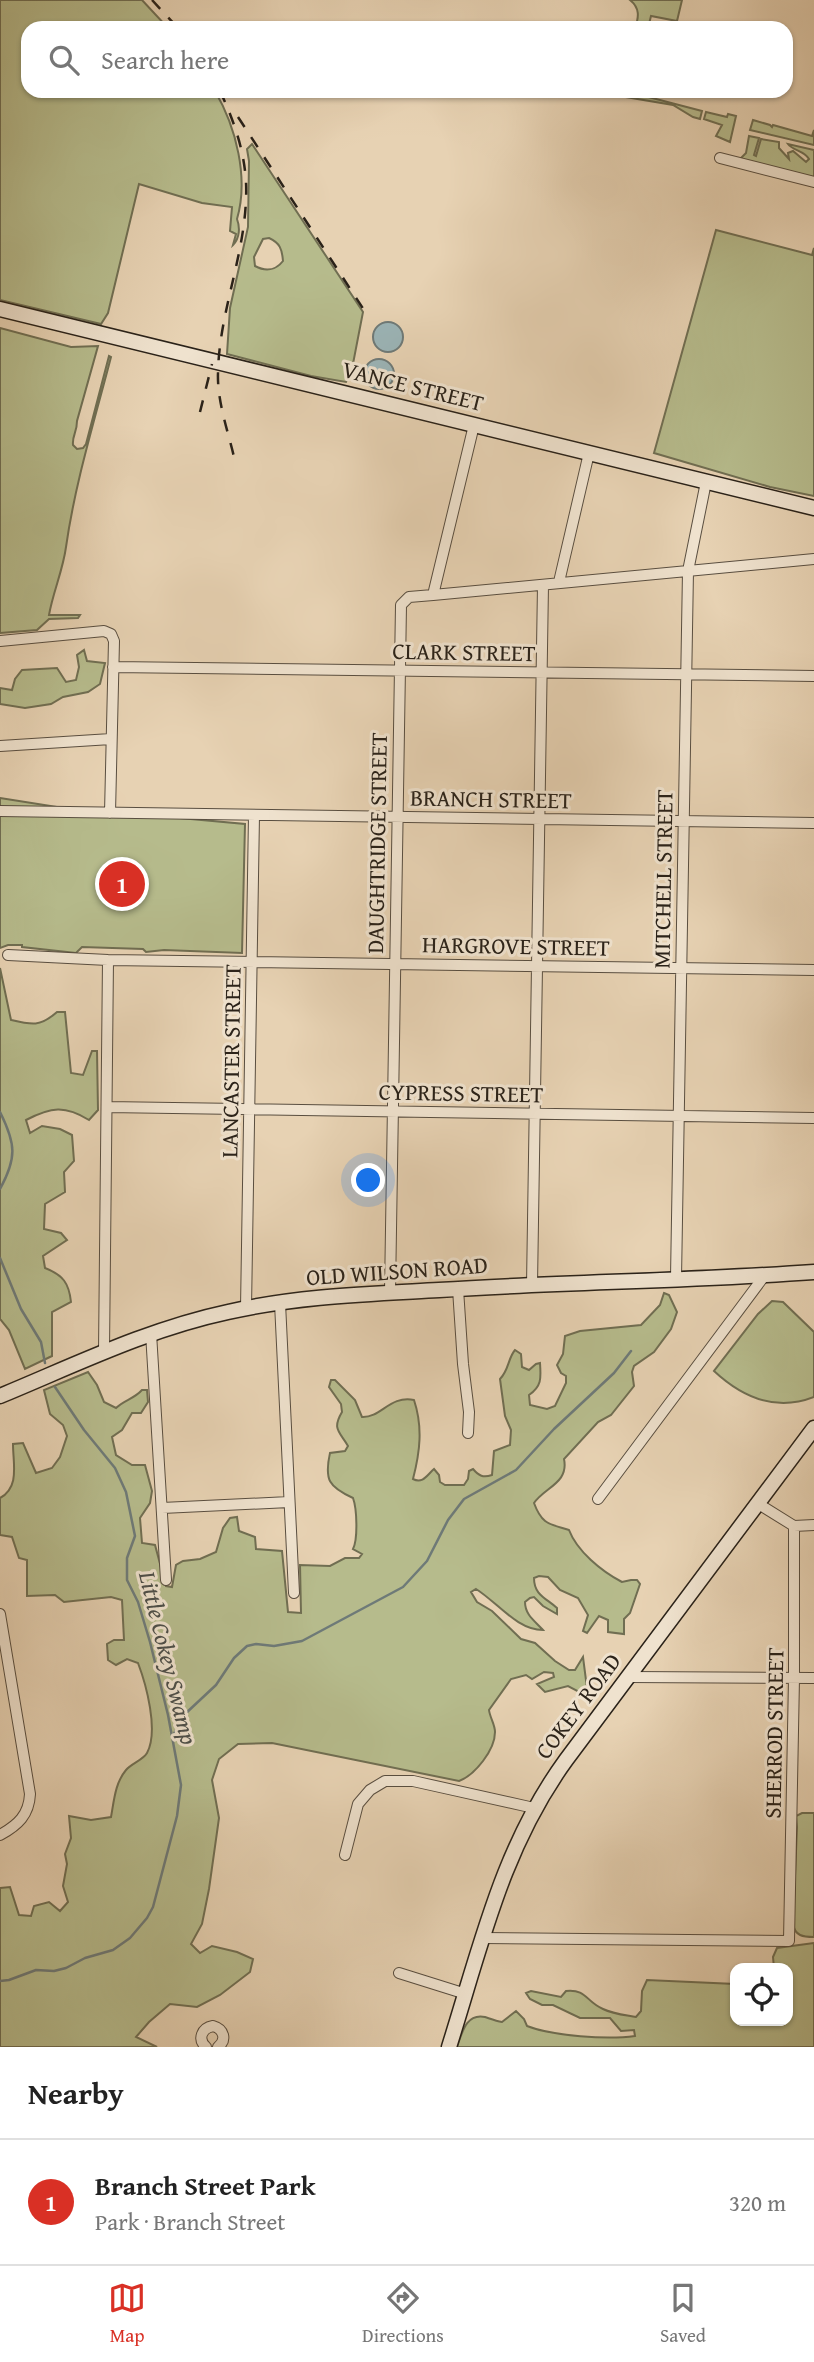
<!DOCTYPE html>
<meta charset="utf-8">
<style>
:root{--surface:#fff;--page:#f2f2f2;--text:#222;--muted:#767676;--line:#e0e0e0;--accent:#d93025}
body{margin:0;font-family:"Gentium Book Plus",serif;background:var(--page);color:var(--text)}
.controls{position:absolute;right:21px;bottom:21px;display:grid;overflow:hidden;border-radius:14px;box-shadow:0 2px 5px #0004}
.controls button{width:63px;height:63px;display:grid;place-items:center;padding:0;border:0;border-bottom:2px solid var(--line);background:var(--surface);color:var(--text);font:35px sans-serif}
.you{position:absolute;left:369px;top:1181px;width:24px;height:24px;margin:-18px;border:5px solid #fff;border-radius:50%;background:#1a73e8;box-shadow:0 0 0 10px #1a73e833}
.badge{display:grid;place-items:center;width:46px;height:46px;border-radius:50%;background:var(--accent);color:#fff;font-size:23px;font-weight:700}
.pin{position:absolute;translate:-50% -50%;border:4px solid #fff;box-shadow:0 2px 7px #0006}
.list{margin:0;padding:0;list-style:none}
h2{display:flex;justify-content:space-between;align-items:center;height:91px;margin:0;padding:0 28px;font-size:30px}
h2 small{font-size:23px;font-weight:400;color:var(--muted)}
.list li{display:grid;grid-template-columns:46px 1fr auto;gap:21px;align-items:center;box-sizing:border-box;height:126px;padding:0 28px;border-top:2px solid var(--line)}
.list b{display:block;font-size:26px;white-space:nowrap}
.list p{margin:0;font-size:23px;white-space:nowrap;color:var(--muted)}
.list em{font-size:23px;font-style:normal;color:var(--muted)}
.icon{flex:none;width:38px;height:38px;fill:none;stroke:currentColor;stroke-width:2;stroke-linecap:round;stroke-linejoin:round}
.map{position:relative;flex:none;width:814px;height:2047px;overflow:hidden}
.search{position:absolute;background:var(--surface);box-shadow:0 2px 5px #0004;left:21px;right:21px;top:21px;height:77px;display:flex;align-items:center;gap:18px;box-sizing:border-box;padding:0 24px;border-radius:21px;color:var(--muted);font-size:26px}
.sheet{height:217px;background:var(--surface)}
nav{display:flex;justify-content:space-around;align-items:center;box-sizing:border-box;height:98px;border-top:2px solid var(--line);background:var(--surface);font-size:19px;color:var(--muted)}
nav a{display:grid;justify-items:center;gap:4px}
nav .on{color:var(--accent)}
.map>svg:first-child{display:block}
.green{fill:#b6bb8c;stroke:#706e52;stroke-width:2;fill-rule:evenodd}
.water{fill:#9bb5b8;stroke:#6e7a78;stroke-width:2}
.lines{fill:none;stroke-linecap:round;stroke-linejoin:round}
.stream{stroke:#6e7a78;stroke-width:2.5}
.street-casing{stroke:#594e40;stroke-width:12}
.secondary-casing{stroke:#2a2219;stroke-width:17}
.street{stroke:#efe2ce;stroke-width:10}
.secondary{stroke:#efe2ce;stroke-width:14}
.rail{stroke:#2a2219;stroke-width:2.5;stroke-dasharray:12 12;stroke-linecap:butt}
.labels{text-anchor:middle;stroke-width:6;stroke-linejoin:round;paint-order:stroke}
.street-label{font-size:23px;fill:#2a2219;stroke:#efe2ce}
.water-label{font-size:24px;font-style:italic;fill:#4c4e49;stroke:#efe2ce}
</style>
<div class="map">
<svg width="814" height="2047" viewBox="0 0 814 2047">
<rect width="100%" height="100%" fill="#e7d2b3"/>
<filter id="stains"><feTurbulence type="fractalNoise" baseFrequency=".00286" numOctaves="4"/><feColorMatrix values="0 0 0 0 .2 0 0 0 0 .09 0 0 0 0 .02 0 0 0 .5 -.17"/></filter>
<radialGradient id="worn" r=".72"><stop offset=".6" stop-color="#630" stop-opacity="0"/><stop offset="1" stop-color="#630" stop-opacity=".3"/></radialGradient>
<path class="green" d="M0 0H142L168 28H28V91H215C236 127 249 178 237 219 240 227 240 238 233 245L236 234 230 231 232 207 202 203 139 184 108 313 101 324 0 300Z
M630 0H682L677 21 651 16 648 28H635C639 17 640 8 630 0Z
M623 91H633V93L702 111 700 119 693 117 673 105 626 97Z
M706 112 727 117 728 114 736 116 730 142 716 136 722 125 704 119Z
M753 120 770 125 772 127 773 125 812 136 814 130V145L750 130Z
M749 136 759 138 754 155 756 156 761 139 779 142V148L789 159 788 153 793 151 806 162 809 159C804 150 793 151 788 144L814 150V178L744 161 741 158 746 153Z
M252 144 363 312 352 369 346 382 311 376 227 354 230 308 248 227 249 161 247 149ZM269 238C280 243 282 249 283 261 276 270 266 272 255 266L254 257 263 239Z
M716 230 812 255 814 248V496L770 487 654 453Z
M0 328 71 347 98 346 77 421C77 433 72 435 73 445L77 449 83 448 86 444 109 356 111 357C95 419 75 483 66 547 63 570 53 592 49 615H80L78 618 49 619 37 630 0 633Z
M84 650 87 661 105 663 100 684 88 692 63 697 51 704 25 708 0 704V688L12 690 15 679 22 670 57 668 66 682 76 680 79 667 77 655Z
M0 798 120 817 147 815 245 824 242 953 164 950 146 952 143 949 82 947 76 953 22 947V945H8L0 948Z
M0 968 11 1020C32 1025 40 1027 57 1012H65L71 1073 83 1075 92 1051H97L98 1110 89 1120C65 1105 51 1107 26 1120L30 1133 42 1126 60 1129 72 1135 74 1161 64 1172 65 1192 45 1204 44 1229 61 1233 67 1240 43 1256 45 1268C63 1275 69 1283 71 1302L52 1312V1356L25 1369 9 1330 0 1319Z
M664 1293 669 1295 677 1312 671 1329 654 1352 634 1366 632 1372 634 1386 611 1415 598 1422 564 1459C569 1483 545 1487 534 1503 542 1525 550 1524 569 1530 577 1551 601 1571 622 1582L631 1580H637L640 1584 630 1613 624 1619V1634L608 1632V1620L599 1616 587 1633 583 1631 588 1615 578 1598 560 1590 548 1577 539 1576 534 1578C534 1595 546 1598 557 1608V1614L543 1606 534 1597 530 1598 525 1602C525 1615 535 1621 543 1630 517 1630 497 1602 476 1589L471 1592 477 1602 492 1611 521 1639 535 1643 555 1661 569 1670H575L583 1657 587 1688 583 1694 568 1686 545 1692 537 1684 554 1677 553 1673 544 1672 532 1679 526 1675 511 1679 489 1710C490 1718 495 1724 495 1732 495 1750 475 1775 459 1781L272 1743 238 1744 219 1759 212 1780 219 1818 209 1889 202 1924 191 1944 200 1953 212 1946 237 1952 253 1959 250 1972 220 1995 197 2007 170 2004 149 2022 136 2037 157 2047H0V1888L10 1887 19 1915 31 1916 34 1906 49 1902 60 1911 68 1902 63 1886 67 1864 65 1854 71 1838 69 1816 91 1820 111 1817C114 1801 115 1783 126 1770 132 1763 143 1760 147 1753 159 1731 146 1684 138 1663L127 1659 116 1665 108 1660 107 1644 114 1640H124L122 1600 111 1597 64 1602 55 1595 27 1596V1560L19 1558 12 1537 0 1535V1498C20 1487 13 1464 13 1444L23 1443 36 1473 52 1468 60 1457 67 1436 63 1425 50 1414 44 1390 88 1372 97 1385 104 1402 116 1408C124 1400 134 1399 142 1390H147L148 1402 141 1413H132L122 1430 112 1437 116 1455 132 1465H145L152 1491 150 1503 140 1518 142 1543 155 1545 166 1586 172 1587 176 1565 183 1561 200 1559 216 1552 223 1528 230 1518 237 1517 239 1531 255 1537 256 1549 282 1551 288 1612 301 1613 300 1565 330 1566 345 1558H359L362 1554 353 1549C358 1539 357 1509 353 1498 329 1487 324 1480 330 1453L345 1451 348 1446C339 1431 332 1429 342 1412L341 1404 329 1387 331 1380H335L355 1400 362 1417C381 1418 390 1395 414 1400 423 1427 420 1452 413 1479 423 1484 427 1475 434 1469L439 1475 440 1482 445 1485H464L468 1479 469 1471 473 1469C479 1476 483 1478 492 1475L494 1451 510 1445 511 1430 505 1416 500 1379C509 1370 508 1358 515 1350L521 1354 522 1367 529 1370 536 1364 540 1363C541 1378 542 1386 529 1395L530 1405 547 1409 555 1406 566 1383V1376L561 1373 557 1365 563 1354 565 1336 580 1331 641 1325 660 1305Z
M772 1301 783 1302 814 1332V1397C776 1412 743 1398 714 1371L758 1314Z
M802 1813H814V1937C803 1937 795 1936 793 1924L797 1827 796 1816Z
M814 1943V2047H457C462 2033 466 2013 485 2017 491 2019 496 2021 502 2022L516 2011 524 2019 527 2026C553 2036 607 2040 635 2036L634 2030 621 2031 610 2018H580L553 2005H542L530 1999 526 1993 531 1991 561 1997 566 1991C587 1989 585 2001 603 2009 613 2014 625 2015 636 2017L641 2011 642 1991 647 1980 735 1984V2021H788V1968H774L773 1957 777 1948Z"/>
<path class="water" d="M373 337a15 15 0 1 1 30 0a15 15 0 1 1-30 0Z
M364 374a15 15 0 1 1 30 0a15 15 0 1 1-30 0Z"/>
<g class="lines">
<path class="stream" d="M0 1112C16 1144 17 1158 0 1189
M0 1258 21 1309 41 1342 45 1363
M172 1737 185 1714 216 1685 234 1658 247 1646 256 1644 274 1646 302 1641 403 1587 427 1561 448 1520 464 1499 516 1470 554 1429 614 1373 631 1351
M0 1981 9 1980 36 1970 54 1971 66 1968 85 1958 113 1950 130 1938 147 1918 153 1907 177 1816 181 1785 168 1715 150 1642 138 1602 127 1580V1558L135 1536 126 1492 115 1468 84 1430 55 1387"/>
<g class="street-casing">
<path id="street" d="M720 158 814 182
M559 582 589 453
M433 595 814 559
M0 641 104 631 111 634 114 641 110 813
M113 667 814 676
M0 746 111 739
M0 811 814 823
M8 955 108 960 814 970
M107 1107 814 1118
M676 1278 688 571 706 482
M532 1285 543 585
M458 1289 463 1364 469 1412 468 1433
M390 1292 401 605 409 597 433 595 474 425
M280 1303 294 1593
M246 1308 254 815
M151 1333 166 1580
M104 1351 108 960
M598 1499 765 1275
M757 1503 794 1526 814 1525
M162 1508 289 1502
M0 1614 30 1794C29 1815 18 1825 0 1835
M628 1677 814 1678
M345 1855 358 1804 370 1790 385 1781H413L534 1808
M483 1938 789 1941 794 1678V1526
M399 1973 466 1994
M206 2047C197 2039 202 2028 213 2026 224 2029 227 2040 218 2047"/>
</g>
<g class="secondary-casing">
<path id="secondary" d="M0 309 814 508
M0 1396C75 1365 148 1329 228 1312 297 1296 368 1294 439 1290 564 1282 689 1281 814 1272
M449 2047C481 1946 502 1848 566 1760L814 1428"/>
</g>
<use href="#street" class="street"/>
<use href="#secondary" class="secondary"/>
<path class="rail" d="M152 0 178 28
M220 91C236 125 248 161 246 199 244 258 219 314 218 373 217 401 228 431 234 457
M238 117 364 310
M200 412 212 364"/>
</g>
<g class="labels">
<g class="street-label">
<text transform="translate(413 386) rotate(14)" y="8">VANCE STREET</text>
<text transform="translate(464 652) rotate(1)" y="8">CLARK STREET</text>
<text transform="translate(491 799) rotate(1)" y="8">BRANCH STREET</text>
<text transform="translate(377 843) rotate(-89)" y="8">DAUGHTRIDGE STREET</text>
<text transform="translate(663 879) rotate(-89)" y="8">MITCHELL STREET</text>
<text transform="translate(516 946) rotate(1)" y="8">HARGROVE STREET</text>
<text transform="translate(231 1061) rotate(-89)" y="8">LANCASTER STREET</text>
<text transform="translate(461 1093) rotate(1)" y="8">CYPRESS STREET</text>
<text transform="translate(397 1271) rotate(-4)" y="8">OLD WILSON ROAD</text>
<text transform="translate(578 1706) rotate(-53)" y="8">COKEY ROAD</text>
<text transform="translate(774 1733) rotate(-89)" y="8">SHERROD STREET</text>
</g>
<g class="water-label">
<text transform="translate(168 1658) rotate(76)" y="8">Little Cokey Swamp</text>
</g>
</g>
<rect width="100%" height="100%" filter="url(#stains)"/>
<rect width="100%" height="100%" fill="url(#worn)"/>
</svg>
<div class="controls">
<button><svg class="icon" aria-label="locate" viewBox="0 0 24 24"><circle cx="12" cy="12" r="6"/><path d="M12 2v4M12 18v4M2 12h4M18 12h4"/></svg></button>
</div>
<div class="you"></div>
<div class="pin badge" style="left:122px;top:884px">1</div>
<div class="search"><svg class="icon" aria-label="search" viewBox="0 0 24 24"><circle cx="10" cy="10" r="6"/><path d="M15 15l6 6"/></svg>Search here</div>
</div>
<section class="sheet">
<h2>Nearby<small></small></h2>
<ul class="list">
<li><span class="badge">1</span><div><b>Branch Street Park</b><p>Park · Branch Street</p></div><em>320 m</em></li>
</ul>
</section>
<nav>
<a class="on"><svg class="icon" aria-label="map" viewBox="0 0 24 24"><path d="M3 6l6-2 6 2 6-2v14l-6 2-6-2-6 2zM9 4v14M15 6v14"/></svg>Map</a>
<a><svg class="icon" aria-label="directions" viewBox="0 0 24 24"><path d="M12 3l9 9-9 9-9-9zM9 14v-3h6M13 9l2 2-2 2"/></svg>Directions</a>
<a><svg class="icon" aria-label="saved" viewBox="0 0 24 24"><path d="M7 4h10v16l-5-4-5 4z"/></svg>Saved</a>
</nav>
